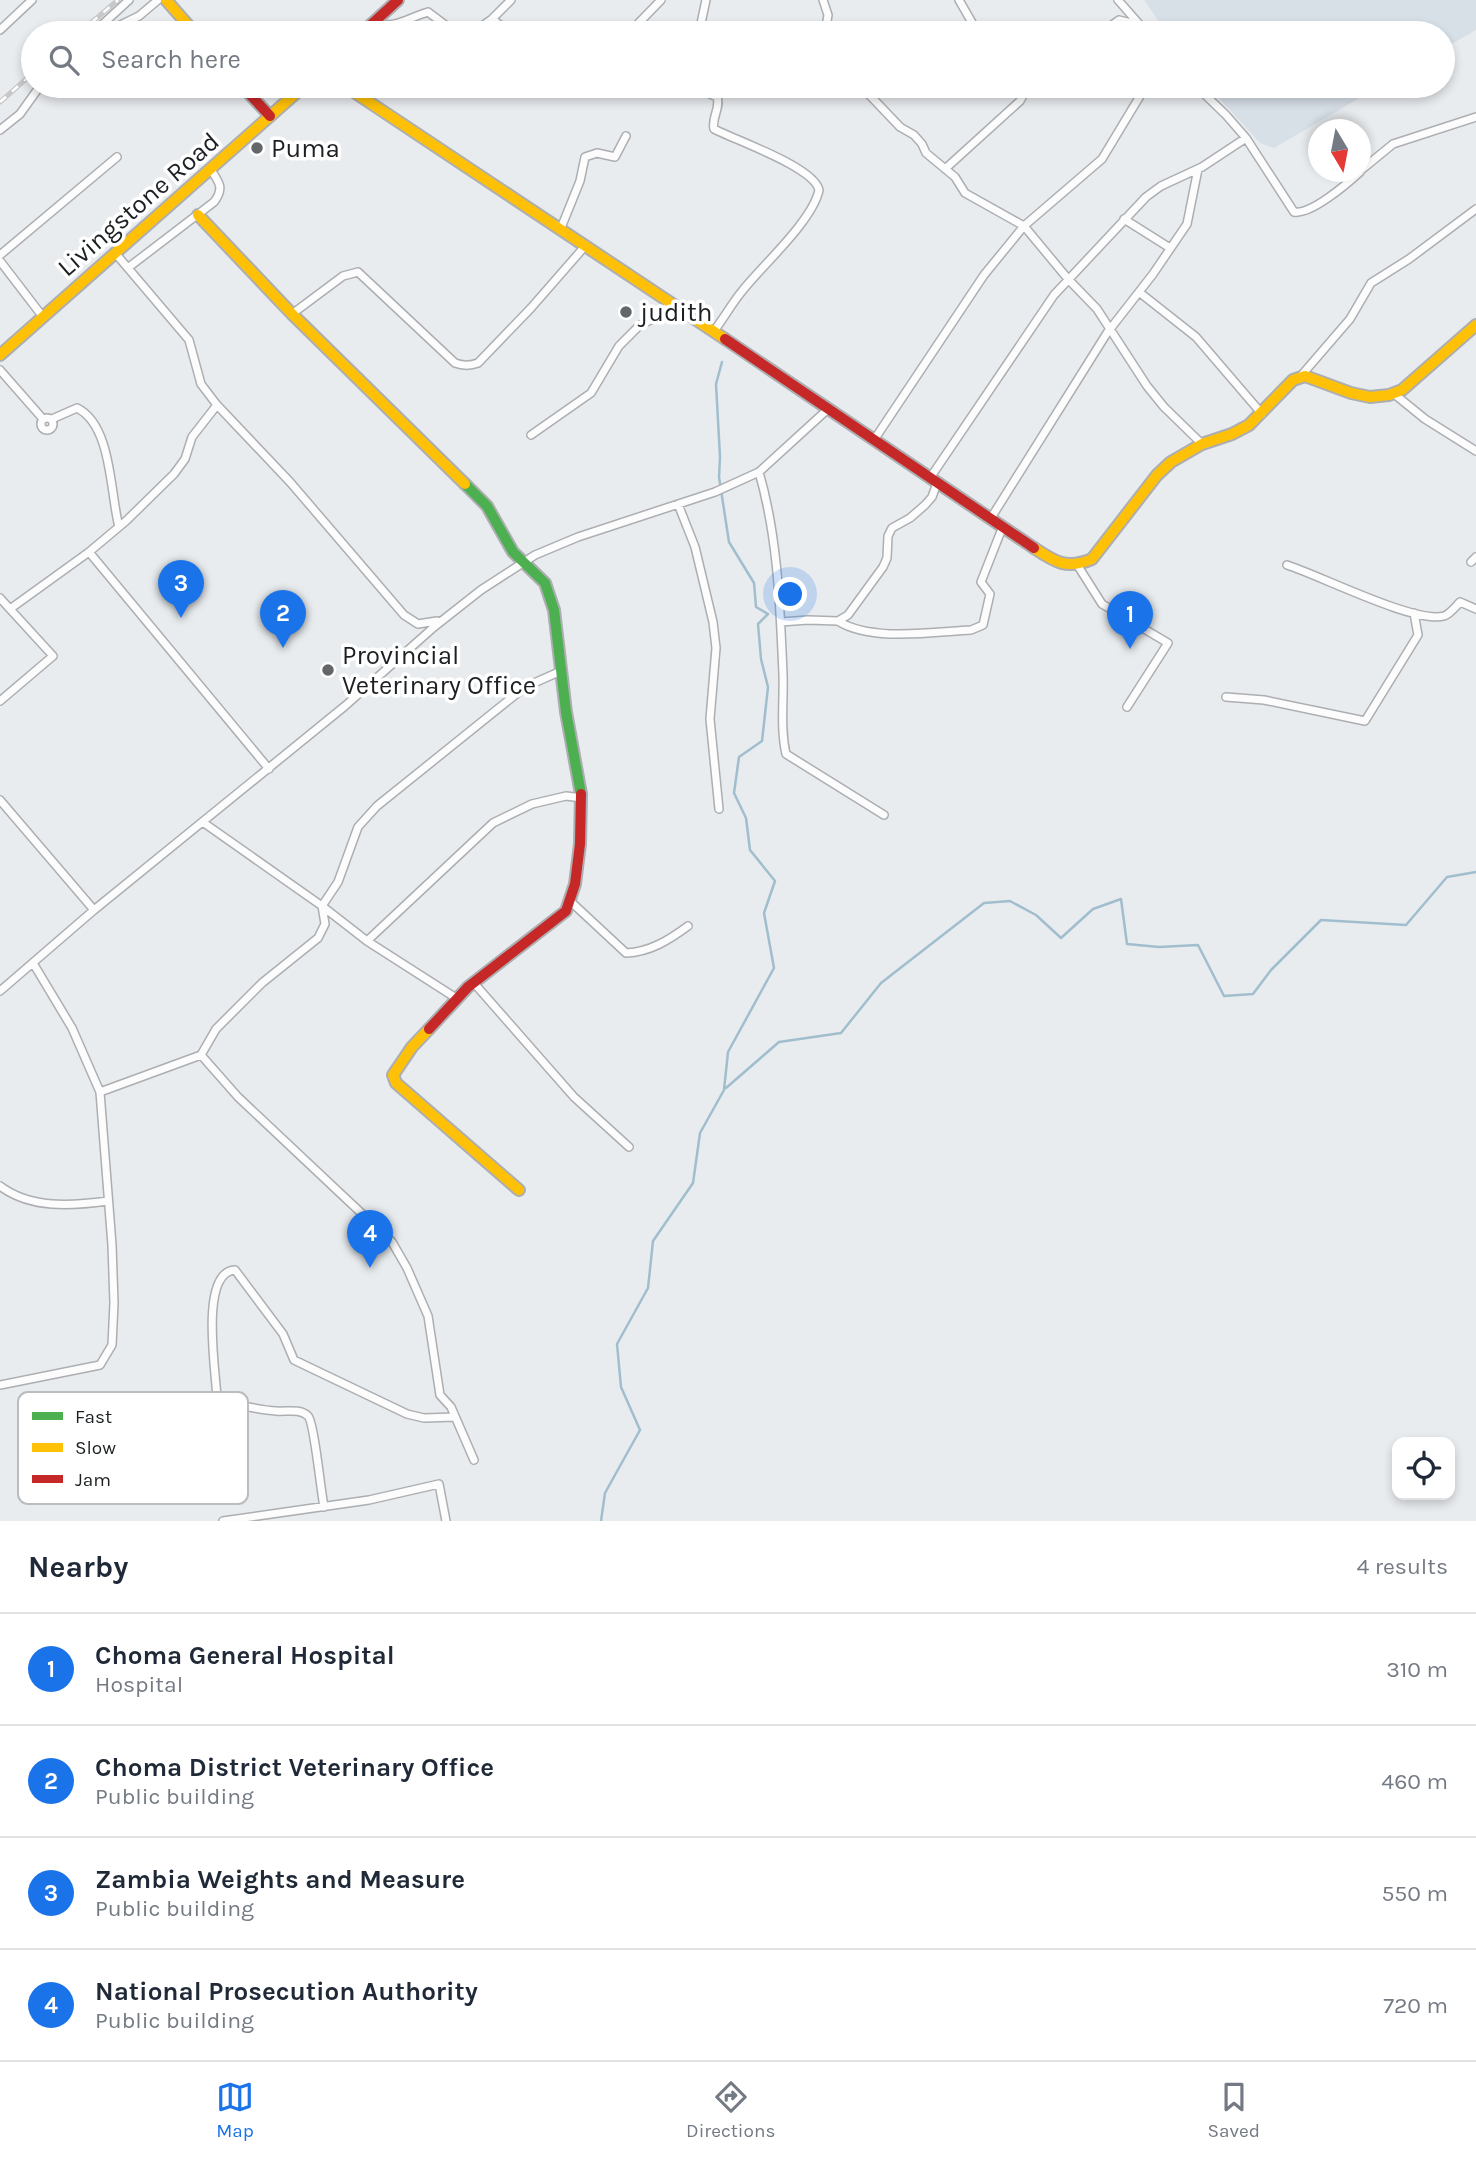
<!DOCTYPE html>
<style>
:root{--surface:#fff;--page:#f2f2f3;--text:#1f2937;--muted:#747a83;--line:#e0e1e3;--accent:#1a73e8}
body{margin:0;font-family:Karla,sans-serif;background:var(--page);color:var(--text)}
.controls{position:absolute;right:21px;bottom:21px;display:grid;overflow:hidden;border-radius:14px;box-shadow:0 4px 10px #0003}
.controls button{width:63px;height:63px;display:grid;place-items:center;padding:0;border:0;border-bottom:2px solid var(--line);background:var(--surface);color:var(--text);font:35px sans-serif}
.compass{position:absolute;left:1308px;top:119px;width:63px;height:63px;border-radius:50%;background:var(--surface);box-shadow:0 4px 10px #0003;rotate:170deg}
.you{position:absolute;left:791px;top:595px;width:24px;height:24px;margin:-18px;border:5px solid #fff;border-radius:50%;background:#1a73e8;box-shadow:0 0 0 10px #1a73e833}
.badge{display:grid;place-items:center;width:46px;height:46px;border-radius:50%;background:var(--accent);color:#fff;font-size:23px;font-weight:700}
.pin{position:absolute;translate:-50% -58px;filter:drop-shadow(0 2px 4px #0008)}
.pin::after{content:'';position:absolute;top:37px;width:24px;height:21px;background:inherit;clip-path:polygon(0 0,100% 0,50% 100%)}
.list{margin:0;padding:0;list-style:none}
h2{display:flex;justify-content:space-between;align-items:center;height:91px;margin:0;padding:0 28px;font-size:30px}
h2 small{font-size:23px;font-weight:400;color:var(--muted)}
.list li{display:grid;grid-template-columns:46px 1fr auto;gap:21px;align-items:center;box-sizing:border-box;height:112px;padding:0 28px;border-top:2px solid var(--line)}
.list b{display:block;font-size:26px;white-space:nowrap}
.list p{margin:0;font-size:23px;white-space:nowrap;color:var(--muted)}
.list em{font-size:23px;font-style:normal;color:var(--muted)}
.icon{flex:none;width:38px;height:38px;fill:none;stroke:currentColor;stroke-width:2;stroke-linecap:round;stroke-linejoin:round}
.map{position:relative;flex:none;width:1476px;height:1521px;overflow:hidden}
.search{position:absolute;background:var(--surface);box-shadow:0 4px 10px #0003;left:21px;right:21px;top:21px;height:77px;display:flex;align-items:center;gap:18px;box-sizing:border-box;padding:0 24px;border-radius:38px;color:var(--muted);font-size:26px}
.sheet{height:539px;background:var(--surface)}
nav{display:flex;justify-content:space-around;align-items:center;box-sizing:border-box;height:98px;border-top:2px solid var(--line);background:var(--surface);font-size:19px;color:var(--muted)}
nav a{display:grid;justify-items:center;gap:4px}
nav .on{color:var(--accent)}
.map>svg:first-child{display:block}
.built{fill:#d7dfe7}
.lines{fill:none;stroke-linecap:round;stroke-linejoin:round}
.stream{stroke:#a0becd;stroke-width:2.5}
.street-casing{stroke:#acaeb1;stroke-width:10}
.fast-casing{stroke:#acaeb1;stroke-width:14}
.slow-casing{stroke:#acaeb1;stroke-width:14}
.jam-casing{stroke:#acaeb1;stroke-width:14}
.street{stroke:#fcfcfd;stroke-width:7}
.fast{stroke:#4caf50;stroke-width:10}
.slow{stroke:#ffc107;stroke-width:10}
.jam{stroke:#c62828;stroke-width:10}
.rail-casing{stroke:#c7c8c9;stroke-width:5}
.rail{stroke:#fff;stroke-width:2.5;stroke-dasharray:8;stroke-linecap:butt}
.poi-dot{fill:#64676a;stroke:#fff;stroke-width:2.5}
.labels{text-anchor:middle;stroke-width:7;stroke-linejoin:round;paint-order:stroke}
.poi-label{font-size:26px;fill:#1d2022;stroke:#fff;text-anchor:start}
.street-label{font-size:26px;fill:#1d2022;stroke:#fff}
.key{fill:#fff;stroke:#bbbcbd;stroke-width:2}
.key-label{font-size:19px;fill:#1d2022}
</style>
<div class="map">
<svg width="1476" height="1521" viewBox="0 0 1476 1521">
<rect width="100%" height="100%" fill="#e9ecef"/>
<path class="built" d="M1144 0H1476V30L1443 49V33H1167Z
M1208 86H1380L1274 148 1260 143Z"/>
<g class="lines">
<path class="stream" d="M726 1088 779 1042 841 1033 881 983 984 903 1010 901 1036 915 1061 938 1093 909 1121 899 1127 944 1159 947 1198 945 1224 996 1253 994 1271 970 1321 920 1406 925 1447 877 1476 872
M601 1521 605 1493 640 1430 621 1387 617 1344 648 1288 653 1241 693 1183 700 1133 724 1090 728 1052 774 968 764 913 775 881 750 850 746 818 734 793 739 757 762 741 768 687 761 659 758 624 768 614 756 607 754 583 729 542 719 477 720 457 716 384 722 362"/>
<g class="street-casing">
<path id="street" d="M823 0 828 15 825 33
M959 0 978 33
M1118 0 1147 33
M492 19 511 33
M373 24C398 28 405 19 428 12L452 30 460 33
M635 27 679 33
M0 30 32 0
M93 33 129 0
M104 33 139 16 158 0
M472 33 492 19 511 0
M629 33 661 0
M693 33 700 28 706 0
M1101 33 1119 20 1140 25
M691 86 717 97C721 108 711 118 714 129 735 140 814 167 819 190 813 220 763 265 743 290 732 303 724 318 714 331
M861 86 900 127 914 135 922 144 926 153 955 177 965 193 1024 226 1068 279 1097 309 1147 386 1164 407 1202 444
M1196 86 1226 115 1246 138 1294 212C1311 215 1348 183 1360 172
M0 130 20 114 40 86
M945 169 1020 101 1028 86
M1360 171 1393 144 1476 117
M1124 219 1170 248
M561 228 580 181 585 157 597 153 615 157 626 136
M116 254 189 340 201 384 217 405 290 482 404 615 418 624 437 621
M0 255 117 157
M0 261 43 317
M129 267 214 202C224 189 220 183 211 170
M1139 292 1196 337 1262 414
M292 314 343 276 358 272 455 363C463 366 470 366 478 363L531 308 586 245
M0 370 43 419
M1300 377 1350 319 1371 283 1409 259 1476 209
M1393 393 1425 419 1476 451
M41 424a6 6 0 1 1 12 0a6 6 0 1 1-12 0Z
M52 419 77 408C112 425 110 493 119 527
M531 435 591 393 619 346 640 325 663 314 670 302
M874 440 984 275 1024 226 1102 159 1146 86
M759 472C778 538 780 606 783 674 784 701 780 727 786 754L884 815
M930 478 1054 295 1146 197 1161 186 1202 167 1246 138
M678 504 695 547 713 622 716 648 710 719 719 809
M991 518 1107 333 1153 274 1187 224 1198 169
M89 552 126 521 174 474 185 459 192 437 217 405
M1471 562 1476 557
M1287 565C1319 575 1415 624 1444 616 1450 614 1456 606 1460 602L1476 609
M1078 566 1102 604 1168 643 1127 707
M0 598 53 656 0 701
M10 609 89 552 269 769
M838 621C871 642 933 632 971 630L983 625 990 594 981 582 1003 526
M781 622 808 620 838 621 848 615 883 567 887 558 888 536 892 528 910 518 925 505 932 497 937 483
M1226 697 1264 700 1365 721 1418 635 1414 613
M0 800 94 910
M204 823 322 906 367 941 456 998
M569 900 626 953C650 952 669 940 688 926
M367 941 493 823 532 804 566 796 582 798
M473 982 574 1097 629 1147
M0 991 94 910 345 706 434 627 481 590 535 555 578 537 715 492 759 472 828 409
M100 1092 201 1055
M0 1186C31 1209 71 1206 108 1201
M0 1385 100 1365 112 1345 114 1303 112 1245 100 1092 72 1028 33 963
M474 1460 451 1407 440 1395 428 1316 407 1268 392 1242 238 1097 201 1055 216 1029 262 983 318 938 325 924 322 906 338 882 358 827 377 806 525 687 561 671
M324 1507C321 1492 314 1422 308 1416 300 1408 286 1412 276 1411 258 1410 241 1404 222 1404L217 1398C216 1373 199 1272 235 1270L283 1334 294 1360 407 1414 424 1418 455 1417
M223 1521 369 1500 439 1484 446 1521"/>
</g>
<g class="fast-casing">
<path id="fast" d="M465 484 487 506 513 552 545 583 554 610 566 712 581 794"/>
</g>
<g class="slow-casing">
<path id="slow" d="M166 0 195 33
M345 86 725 339
M198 215 292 314 465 484
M0 355 304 86
M1034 548C1055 562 1067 570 1092 559L1157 475 1171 462 1202 444 1232 434 1249 425 1293 380 1305 376 1351 393 1370 397 1389 395 1402 390 1476 325
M429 1029 412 1047 393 1075 396 1083 519 1190"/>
</g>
<g class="jam-casing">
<path id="jam" d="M362 33 398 0
M242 86 270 116
M725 339 1034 548
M429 1029 468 987 566 911 575 884 580 844 581 794"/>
</g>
<use href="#street" class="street"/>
<use href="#fast" class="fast"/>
<use href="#slow" class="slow"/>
<use href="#jam" class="jam"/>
<g class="rail-casing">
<path id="rail" d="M79 33 118 0
M0 102 33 73"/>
</g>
<use href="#rail" class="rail"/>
</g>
<g class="poi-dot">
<circle cx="257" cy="148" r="7"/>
<circle cx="626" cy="312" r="7"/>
<circle cx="328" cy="670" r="7"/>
</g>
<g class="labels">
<g class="poi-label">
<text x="271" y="157">Puma</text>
<text x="640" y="321">judith</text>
<text x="342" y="664">Provincial<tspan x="342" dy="30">Veterinary Office</tspan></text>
</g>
<g class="street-label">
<text transform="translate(138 204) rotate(-41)" y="9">Livingstone Road</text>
</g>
</g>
<rect x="18" y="1392" width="230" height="112" rx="10" class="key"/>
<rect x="32" y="1412" width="31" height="8" fill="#4caf50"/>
<rect x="32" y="1443" width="31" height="9" fill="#ffc107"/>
<rect x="32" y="1475" width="31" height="8" fill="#c62828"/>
<g class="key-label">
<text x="75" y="1423">Fast</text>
<text x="75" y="1454">Slow</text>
<text x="75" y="1486">Jam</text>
</g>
</svg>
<div class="controls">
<button><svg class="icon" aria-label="locate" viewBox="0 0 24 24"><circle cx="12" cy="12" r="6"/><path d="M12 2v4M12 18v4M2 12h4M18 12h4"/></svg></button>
</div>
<svg class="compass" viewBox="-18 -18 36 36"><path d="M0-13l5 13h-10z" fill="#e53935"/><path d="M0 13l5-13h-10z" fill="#747a83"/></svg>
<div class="you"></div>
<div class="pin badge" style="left:1130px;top:649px">1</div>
<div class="pin badge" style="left:283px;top:648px">2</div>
<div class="pin badge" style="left:181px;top:618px">3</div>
<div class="pin badge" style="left:370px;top:1268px">4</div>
<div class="search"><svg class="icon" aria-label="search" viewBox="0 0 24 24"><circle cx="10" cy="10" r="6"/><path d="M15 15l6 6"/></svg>Search here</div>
</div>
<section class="sheet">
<h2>Nearby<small>4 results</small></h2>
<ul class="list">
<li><span class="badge">1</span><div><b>Choma General Hospital</b><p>Hospital</p></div><em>310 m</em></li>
<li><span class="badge">2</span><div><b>Choma District Veterinary Office</b><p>Public building</p></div><em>460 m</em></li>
<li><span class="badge">3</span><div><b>Zambia Weights and Measure</b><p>Public building</p></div><em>550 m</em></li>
<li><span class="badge">4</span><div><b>National Prosecution Authority</b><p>Public building</p></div><em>720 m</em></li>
</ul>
</section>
<nav>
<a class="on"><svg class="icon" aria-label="map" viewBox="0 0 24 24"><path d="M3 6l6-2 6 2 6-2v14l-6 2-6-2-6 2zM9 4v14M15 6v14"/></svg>Map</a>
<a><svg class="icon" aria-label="directions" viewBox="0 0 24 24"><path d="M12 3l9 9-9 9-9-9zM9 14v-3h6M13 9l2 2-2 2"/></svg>Directions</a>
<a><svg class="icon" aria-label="saved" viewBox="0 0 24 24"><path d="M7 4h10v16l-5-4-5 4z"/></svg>Saved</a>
</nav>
